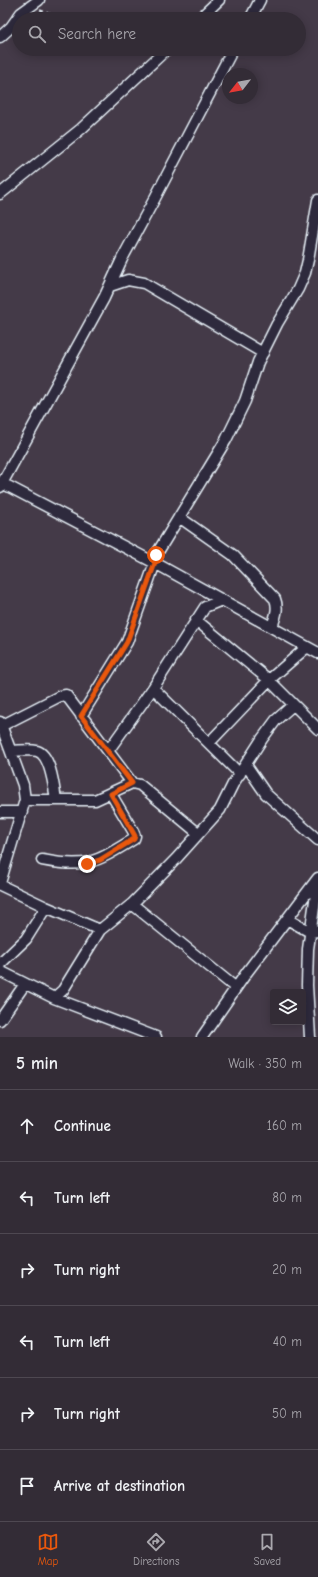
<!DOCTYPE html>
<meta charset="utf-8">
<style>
:root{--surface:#332c36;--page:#3e3842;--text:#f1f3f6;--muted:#a9a7ad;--line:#4e4851;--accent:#ea580c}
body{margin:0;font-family:"Comic Neue",sans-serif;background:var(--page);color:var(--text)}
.controls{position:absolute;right:12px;bottom:12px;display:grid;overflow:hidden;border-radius:4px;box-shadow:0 2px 10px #0003}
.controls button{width:36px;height:36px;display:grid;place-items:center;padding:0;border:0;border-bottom:1px solid var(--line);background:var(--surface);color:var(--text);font:20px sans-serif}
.compass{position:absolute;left:222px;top:68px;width:36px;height:36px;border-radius:50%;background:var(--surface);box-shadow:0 2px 10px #0003;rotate:239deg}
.stop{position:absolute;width:12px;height:12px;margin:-9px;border:3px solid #ea580c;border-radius:50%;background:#fff}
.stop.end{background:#ea580c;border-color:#fff;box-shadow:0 1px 4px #0008}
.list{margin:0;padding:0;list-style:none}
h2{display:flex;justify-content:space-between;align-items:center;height:52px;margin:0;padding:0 16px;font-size:17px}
h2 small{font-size:13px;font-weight:400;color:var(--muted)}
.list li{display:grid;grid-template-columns:26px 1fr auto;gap:12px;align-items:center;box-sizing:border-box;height:72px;padding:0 16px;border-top:1px solid var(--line)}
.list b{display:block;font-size:15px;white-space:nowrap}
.list em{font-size:13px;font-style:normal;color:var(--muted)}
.icon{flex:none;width:22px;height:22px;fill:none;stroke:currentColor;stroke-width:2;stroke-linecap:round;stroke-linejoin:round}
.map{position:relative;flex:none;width:318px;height:1037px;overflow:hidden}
.search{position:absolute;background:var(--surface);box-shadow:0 2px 10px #0003;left:12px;right:12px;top:12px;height:44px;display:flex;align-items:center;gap:10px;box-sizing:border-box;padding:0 14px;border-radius:22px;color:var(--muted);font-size:15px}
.sheet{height:484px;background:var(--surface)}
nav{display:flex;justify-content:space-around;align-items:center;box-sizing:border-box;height:56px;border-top:1px solid var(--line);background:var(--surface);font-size:11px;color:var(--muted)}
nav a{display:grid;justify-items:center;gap:2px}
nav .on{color:var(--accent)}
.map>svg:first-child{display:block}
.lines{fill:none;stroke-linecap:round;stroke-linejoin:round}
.minor-casing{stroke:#e8f1f8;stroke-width:13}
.path{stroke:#e8f1f8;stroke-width:1.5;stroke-dasharray:4 3;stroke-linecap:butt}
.minor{stroke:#2f2a3d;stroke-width:10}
.route{stroke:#ea580c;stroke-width:5}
</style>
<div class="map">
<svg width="318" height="1037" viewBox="0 0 318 1037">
<rect width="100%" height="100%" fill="#443a48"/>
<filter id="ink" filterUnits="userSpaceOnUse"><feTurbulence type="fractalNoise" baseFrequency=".025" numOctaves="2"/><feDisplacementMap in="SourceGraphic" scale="8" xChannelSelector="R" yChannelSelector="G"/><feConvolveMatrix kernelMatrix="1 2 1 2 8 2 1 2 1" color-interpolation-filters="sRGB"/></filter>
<g filter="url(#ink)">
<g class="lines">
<g class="minor-casing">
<path id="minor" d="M199 19 219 0
M250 19 260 0
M0 37 11 27 21 13 39 0
M0 194 81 129 167 49
M110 286 128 280 144 283 263 353
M0 482 155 563 318 653
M0 487 104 298 122 259 155 198 233 49
M179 517 233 555 275 599C279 609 275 617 272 627
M196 620 269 680 318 729
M153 688 240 774
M81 716 127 642 155 563 156 555 226 440 245 401 258 362 277 324 298 289 305 273 308 260 318 200
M0 722 23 785 25 800 0 883
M1 726 60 696 66 695 132 783 140 785 198 833
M209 743 269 680 307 647
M11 751C19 751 29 749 37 751 51 755 54 788 56 800
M108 751 153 688 205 607 222 600
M246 765 266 794 318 840
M25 800H95L132 783
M0 812H22
M42 860C88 869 96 862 134 839L135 836 133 831 111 794
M0 885 46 907 100 930
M132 904 236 988
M287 919 310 932 318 931
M0 964 26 939 46 907
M0 971 54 998 156 1037
M54 998 63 990 100 930 132 904 176 859 220 810 233 784 262 739 276 720 293 705
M0 1020 25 984
M202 1037 247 972 318 878
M310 1037 307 985 308 949 318 880"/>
</g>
<path class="path" d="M40 10 66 19"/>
<use href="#minor" class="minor"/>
</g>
</g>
<g class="lines" filter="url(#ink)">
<path class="route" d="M87 864 100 860 134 839 135 836 111 794 132 783 81 716 127 642 155 563 156 555"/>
</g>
</svg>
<div class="controls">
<button><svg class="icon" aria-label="layers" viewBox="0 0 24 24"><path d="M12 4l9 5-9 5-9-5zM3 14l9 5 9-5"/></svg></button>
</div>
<svg class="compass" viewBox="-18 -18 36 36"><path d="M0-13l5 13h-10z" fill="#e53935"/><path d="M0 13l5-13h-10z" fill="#a9a7ad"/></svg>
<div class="stop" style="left:156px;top:555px"></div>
<div class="stop end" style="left:87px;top:864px"></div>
<div class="search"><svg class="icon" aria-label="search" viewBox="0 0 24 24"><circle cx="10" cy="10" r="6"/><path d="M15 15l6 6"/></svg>Search here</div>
</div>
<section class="sheet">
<h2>5 min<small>Walk · 350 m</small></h2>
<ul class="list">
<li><svg class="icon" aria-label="ahead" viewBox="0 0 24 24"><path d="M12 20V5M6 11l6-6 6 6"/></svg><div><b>Continue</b></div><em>160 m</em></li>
<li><svg class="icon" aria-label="left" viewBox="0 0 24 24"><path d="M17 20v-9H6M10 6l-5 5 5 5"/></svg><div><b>Turn left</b></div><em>80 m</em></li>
<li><svg class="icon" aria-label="right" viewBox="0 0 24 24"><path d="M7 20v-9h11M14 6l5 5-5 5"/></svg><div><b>Turn right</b></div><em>20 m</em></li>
<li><svg class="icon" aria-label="left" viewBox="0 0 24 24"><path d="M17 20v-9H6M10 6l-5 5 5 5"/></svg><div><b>Turn left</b></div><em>40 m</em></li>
<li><svg class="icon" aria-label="right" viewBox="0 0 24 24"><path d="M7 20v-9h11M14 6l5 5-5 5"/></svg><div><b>Turn right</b></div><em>50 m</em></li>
<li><svg class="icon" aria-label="arrive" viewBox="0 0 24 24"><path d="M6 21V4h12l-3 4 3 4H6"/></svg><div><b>Arrive at destination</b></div></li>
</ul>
</section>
<nav>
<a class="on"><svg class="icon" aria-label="map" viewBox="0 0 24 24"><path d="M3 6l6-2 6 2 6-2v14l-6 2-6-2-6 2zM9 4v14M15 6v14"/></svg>Map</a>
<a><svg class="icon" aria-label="directions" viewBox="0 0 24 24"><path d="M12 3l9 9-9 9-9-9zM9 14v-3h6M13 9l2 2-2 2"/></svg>Directions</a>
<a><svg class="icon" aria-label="saved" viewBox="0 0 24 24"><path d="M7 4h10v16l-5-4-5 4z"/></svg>Saved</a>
</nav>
